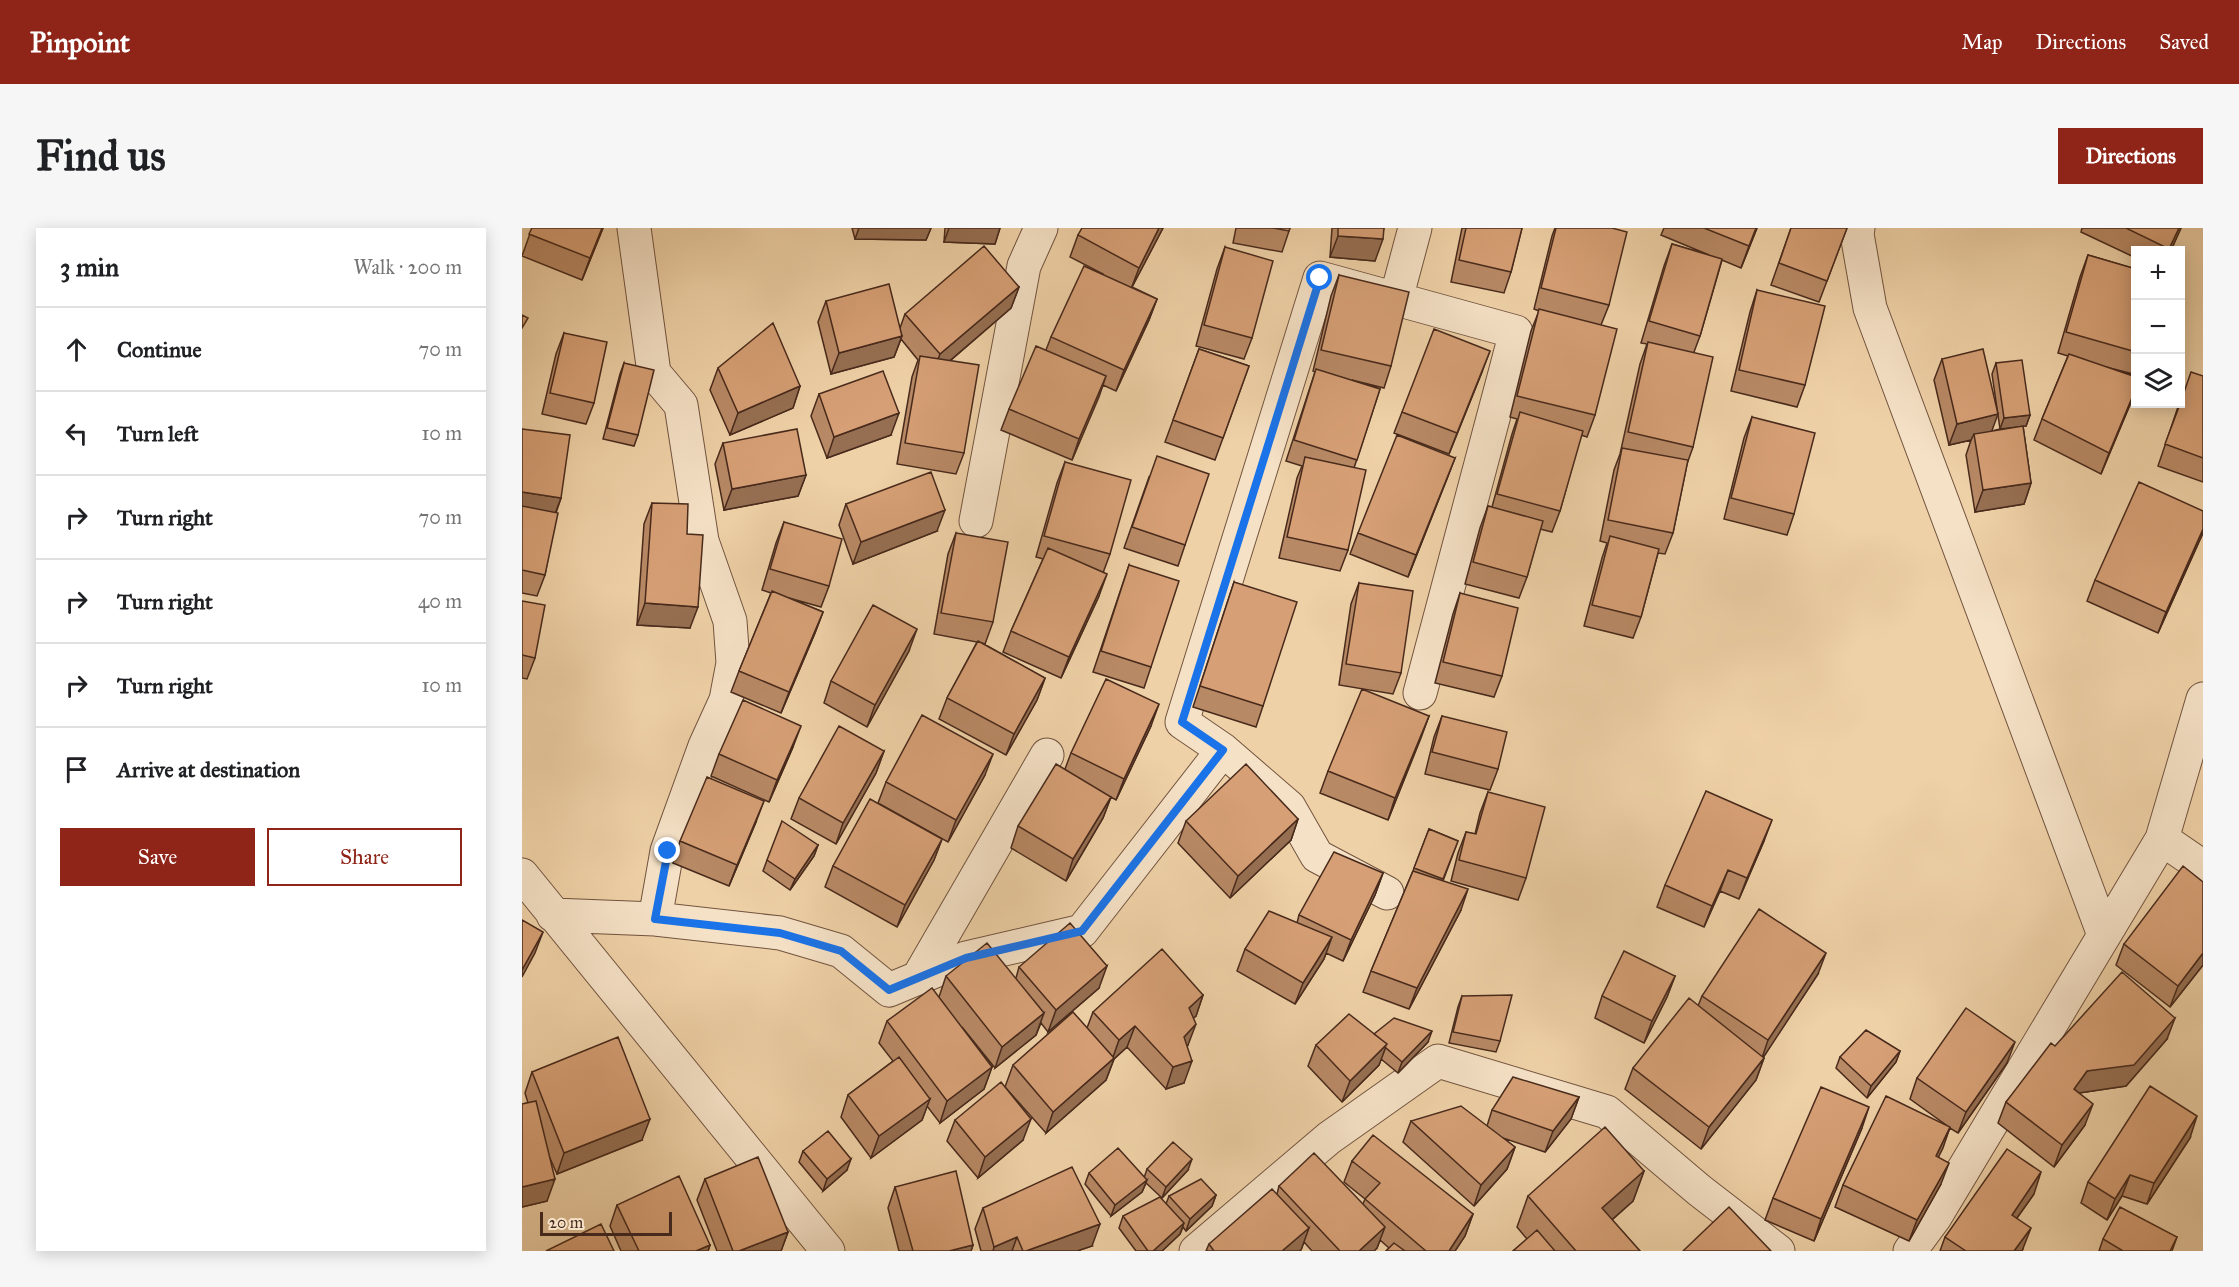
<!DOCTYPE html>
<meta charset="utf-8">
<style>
:root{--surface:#fff;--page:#f6f6f6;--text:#202124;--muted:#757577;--line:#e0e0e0;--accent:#8f2418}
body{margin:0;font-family:"IM FELL Great Primer",serif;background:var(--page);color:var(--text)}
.controls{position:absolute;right:18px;top:18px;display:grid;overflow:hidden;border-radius:0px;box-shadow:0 3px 15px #0003}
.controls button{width:54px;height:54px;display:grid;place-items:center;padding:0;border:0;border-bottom:2px solid var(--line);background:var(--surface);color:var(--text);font:30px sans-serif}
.scale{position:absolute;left:18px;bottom:15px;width:132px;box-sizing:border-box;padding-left:6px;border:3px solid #482a1c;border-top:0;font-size:16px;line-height:21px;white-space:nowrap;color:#482a1c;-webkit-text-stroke:4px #f5e1c6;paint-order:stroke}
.stop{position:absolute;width:18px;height:18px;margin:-14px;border:4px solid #1a73e8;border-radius:50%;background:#fff}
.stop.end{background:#1a73e8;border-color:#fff;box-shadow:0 2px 6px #0008}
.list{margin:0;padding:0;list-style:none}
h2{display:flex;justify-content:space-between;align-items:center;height:78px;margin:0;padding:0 24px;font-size:26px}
h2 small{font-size:20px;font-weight:400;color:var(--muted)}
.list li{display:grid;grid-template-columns:39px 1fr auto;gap:18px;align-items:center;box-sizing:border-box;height:84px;padding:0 24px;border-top:2px solid var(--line)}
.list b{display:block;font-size:22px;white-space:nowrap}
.list em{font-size:20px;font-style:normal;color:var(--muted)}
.actions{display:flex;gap:12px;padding:18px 24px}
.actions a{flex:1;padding:14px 0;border:2px solid var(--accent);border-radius:0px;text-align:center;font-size:21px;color:var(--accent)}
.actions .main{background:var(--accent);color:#fff}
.icon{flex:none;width:33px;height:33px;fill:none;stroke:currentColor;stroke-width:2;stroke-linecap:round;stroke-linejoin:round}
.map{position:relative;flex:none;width:1681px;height:1023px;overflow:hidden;border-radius:0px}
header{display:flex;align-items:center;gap:36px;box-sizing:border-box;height:84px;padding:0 30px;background:var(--accent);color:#fff}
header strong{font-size:28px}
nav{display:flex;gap:33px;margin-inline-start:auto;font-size:21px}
.intro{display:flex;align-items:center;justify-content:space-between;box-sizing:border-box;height:144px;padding:0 36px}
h1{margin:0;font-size:42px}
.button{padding:15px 27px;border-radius:0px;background:var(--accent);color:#fff;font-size:21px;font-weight:700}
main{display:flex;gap:36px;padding:0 36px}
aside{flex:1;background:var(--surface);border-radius:0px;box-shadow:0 3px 15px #0003}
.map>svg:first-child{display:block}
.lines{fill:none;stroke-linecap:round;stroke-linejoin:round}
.minor-casing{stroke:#72543f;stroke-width:35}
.minor{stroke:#f5e1c6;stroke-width:33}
.wall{fill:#b88965;stroke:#482a1c;stroke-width:1.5}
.shaded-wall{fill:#966f52;stroke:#482a1c;stroke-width:1.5}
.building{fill:#d69f75;stroke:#482a1c;stroke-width:1.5}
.route{stroke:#1a73e8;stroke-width:8}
</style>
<header>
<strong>Pinpoint</strong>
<nav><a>Map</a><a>Directions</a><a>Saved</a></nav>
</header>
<div class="intro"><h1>Find us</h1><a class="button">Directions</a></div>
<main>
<aside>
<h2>3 min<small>Walk · 200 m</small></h2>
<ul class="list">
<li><svg class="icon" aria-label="ahead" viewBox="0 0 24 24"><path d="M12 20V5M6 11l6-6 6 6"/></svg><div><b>Continue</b></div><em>70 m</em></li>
<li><svg class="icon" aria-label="left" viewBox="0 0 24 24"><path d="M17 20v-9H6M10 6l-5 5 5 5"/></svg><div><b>Turn left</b></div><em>10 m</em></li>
<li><svg class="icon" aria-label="right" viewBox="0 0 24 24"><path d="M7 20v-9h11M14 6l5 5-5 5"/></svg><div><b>Turn right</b></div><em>70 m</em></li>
<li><svg class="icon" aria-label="right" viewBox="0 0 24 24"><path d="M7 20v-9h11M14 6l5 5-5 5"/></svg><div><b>Turn right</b></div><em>40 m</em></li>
<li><svg class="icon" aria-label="right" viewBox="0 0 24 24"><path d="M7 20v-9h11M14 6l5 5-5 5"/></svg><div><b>Turn right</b></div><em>10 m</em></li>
<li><svg class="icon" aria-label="arrive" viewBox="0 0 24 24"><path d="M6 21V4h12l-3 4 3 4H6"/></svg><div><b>Arrive at destination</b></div></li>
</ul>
<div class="actions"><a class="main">Save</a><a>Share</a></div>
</aside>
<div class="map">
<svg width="1681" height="1023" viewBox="0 0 1681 1023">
<rect width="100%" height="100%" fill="#efd1a7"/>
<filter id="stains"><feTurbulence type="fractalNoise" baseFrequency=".00333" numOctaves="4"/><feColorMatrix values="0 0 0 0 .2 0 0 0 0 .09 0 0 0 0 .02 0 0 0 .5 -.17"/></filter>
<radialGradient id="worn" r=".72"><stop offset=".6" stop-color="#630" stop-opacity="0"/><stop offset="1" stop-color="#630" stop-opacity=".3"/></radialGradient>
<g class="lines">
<g class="minor-casing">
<path id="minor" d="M112 0 132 145 159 177 180 313 208 393 211 435 204 472 183 518 145 623 133 691
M1336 0 1335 6 1348 80 1582 707
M874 71 893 0
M454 293 502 38 519 0
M1640 611 1681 639
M0 647 306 1023
M865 665 795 628 767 579 701 522 660 494 798 50 994 104 898 465
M31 687 133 691 258 705 319 723 367 762 444 730 560 703 701 522
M396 750 525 527
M674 1023 807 910 916 833 1085 884 1177 962 1256 1023
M1388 1023 1413 989 1640 611 1681 471"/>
</g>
<use href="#minor" class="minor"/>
</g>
<path class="wall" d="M10 0H81L60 52 0 28Z
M330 0H409L404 12 333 11Z
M423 0H478L473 16 422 14Z
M641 0 610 59 635 71 627 92 594 163 581 157 550 232 479 202 487 181 524 122 529 109 581 46 548 29 556 7Z
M714 0H768L760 24 711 15Z
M810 0H862L853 33 808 29Z
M940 0H1000L989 44 982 65 929 54Z
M1033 0H1090L1087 77 1079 97 1073 187 1065 209 1059 207 1038 283 1030 304 1018 301 1005 349 997 370 943 356 958 300 966 278 970 279 990 206 995 191 988 189 1009 103 1017 83 1012 81 1030 8Z
M1142 0H1235L1219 40 1200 32 1178 108 1172 124 1171 219 1165 236 1151 305 1143 326 1136 325 1119 389 1111 410 1062 398 1080 330 1085 315 1078 313 1092 242 1098 226 1118 136 1125 116 1119 115 1142 38 1150 16 1187 27 1139 7Z
M1269 0H1325L1297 74 1249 57Z
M1560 0H1659L1649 22H1614V30L1559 4Z
M703 19 730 110 722 131 674 118 695 41Z
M1566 27 1614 41V139L1611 146 1584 139 1614 149V162L1579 246 1512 212 1520 191 1546 128 1536 125 1558 49Z
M817 47 869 138 862 160 830 152 858 161 832 240 826 322 818 343 757 330 775 250 780 238 764 233 793 144 791 143 809 68Z
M497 59 489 80 428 133 442 225 434 246 375 236 390 149 396 132 379 111 372 129 309 146 296 94 304 73 378 100 383 86Z
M1235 62 1283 157 1275 179 1209 163 1228 84Z
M42 105 72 175 64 196 20 186 34 126Z
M677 121 727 138 693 232 643 214Z
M1420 131 1470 203 1478 201 1470 146 1474 135 1508 187 1504 198H1501L1509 255 1502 276 1453 284 1444 227 1449 212 1427 217 1412 152Z
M102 135 116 207 112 218 81 211 98 146Z
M196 140 278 158 271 180 208 207 188 162Z
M960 144 927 226 872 205 880 184Z
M1681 148V254L1636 238 1657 176Z
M297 166 369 207 305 230 289 188Z
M1230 189 1272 286 1265 307 1202 291 1222 210Z
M0 201 39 270 34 285 23 347 15 368 0 365Z
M201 215 284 247 276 268 202 282 193 236Z
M933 230 886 349 828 326 836 305Z
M543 234 588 326 581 345 577 368 539 450 481 424 489 403 521 331 514 329 535 255Z
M627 249 663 317 656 338 602 320Z
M130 275 165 306 168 400 115 397 122 296Z
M324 276 415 303 331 336 317 297Z
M1681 283V305L1636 405 1565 373 1573 352Z
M262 294 307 358 299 379 267 370 301 384 293 405 259 485 209 464 217 443 249 365 240 362 254 315Z
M434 305 471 394 463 416 460 415 523 450 515 472 484 527 417 491 425 470 455 414 412 406 426 326Z
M607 337 629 439 622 460 571 444Z
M712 354 741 478 734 499 671 479Z
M837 355 879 445 871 466 817 457 829 376Z
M938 365 980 448 972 469 913 455 931 386Z
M0 373 13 430 5 451 0 450Z
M387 423 345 499 302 475 309 453Z
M907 488 866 592 798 565 806 543Z
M920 488 976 541 968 562 903 546 912 509Z
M629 498 594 572 589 569 581 590 544 653 489 620 496 598 543 541 549 525Z
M271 519 247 574 189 548 197 526Z
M362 523 354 545 314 616 269 591 277 570Z
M463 547 426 614 356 575 364 554Z
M966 564 1004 650 996 672 929 653 936 625 944 604 953 606 958 585Z
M776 591 769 612 708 670 656 615 664 593Z
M234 594 207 658 151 635 158 613Z
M907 601 936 613 921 653 939 682 887 781 841 764 849 743 891 643Z
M420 611 412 632 375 699 303 659 311 638Z
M1242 613 1217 671 1198 663 1182 699 1135 679 1143 657Z
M296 617 292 628 268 662 241 643 245 632Z
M861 645 853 667 821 733 804 725 802 731 773 776 715 743 723 721 775 695 777 687Z
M1602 716 1681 737 1648 779 1594 737Z
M497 739 577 760 526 804 519 795 514 807 473 840 440 799 470 839 462 861 418 895 405 878 400 892 349 930 319 889 326 867 371 833 357 815 365 793 417 769 424 748 494 750Z
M1296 746 1241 829 1242 830 1234 852 1179 921 1103 861 1111 840 1176 778 1180 768Z
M1153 748 1145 769 1122 815 1073 790 1080 768Z
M681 767 674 788 671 790 666 817 665 819 662 855 644 861 605 819 592 831 584 852 524 905 483 859 491 837 565 800 571 784Z
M940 768 978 813 974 824 927 815 936 779Z
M852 806 906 814 876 845 859 831 857 837 820 874 786 838 794 817Z
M1645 811 1604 858 1557 865 1563 897 1532 939 1476 895 1484 874 1533 818Z
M1378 823 1374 834 1345 870 1314 840 1318 829Z
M1485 835 1436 905 1428 900 1416 929 1419 956 1387 1013 1313 979 1321 957 1424 897 1388 871 1395 850Z
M10 844 120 912 35 946 27 928 25 973 0 979V876L6 875 3 865Z
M1057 869 1049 891 1023 924 981 910 993 919 985 941 952 978 881 914 889 893 965 898 970 882Z
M433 892 501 912 456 950 425 913Z
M1340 900 1292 1013 1243 992 1251 970Z
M1668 910 1625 976 1600 968 1585 992 1559 975 1566 954Z
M281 923 325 942 301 963 277 934Z
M830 933 951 986 943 1008 933 1023H864L867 1020 858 1012 855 1020 852 1023H790L782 1014 779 1022 777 1023H684L687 1016 755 966 757 958 841 976 843 971 822 954Z
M625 941 666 942 640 970 624 955 620 964 589 988 563 956 567 945 622 950Z
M1122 943 1111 973 1090 992 1118 1023H991L1005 1011 995 999 1006 968Z
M183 951 266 1004 259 1023H195L175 972Z
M373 959 451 1017 449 1023H377L366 980Z
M1512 966 1495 990 1501 1021 1500 1023H1418L1423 1009Z
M694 967 690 978 664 1003 661 999 658 1006 640 1023H614L597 1000 601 988 644 976 647 968Z
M95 977 188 1017 186 1023H99L88 998Z
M461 980 570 1018 555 1023H459L453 1001Z
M1655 1009 1650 1023H1577L1581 1011Z"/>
<path class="shaded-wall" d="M80 0H81L60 52 68 30Z
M337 0H409L404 12 333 11Z
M427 0H478L473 16 422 14Z
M637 0H641L609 61 617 40Z
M1234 0H1235L1219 40 1227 18Z
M1657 0H1659L1649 22H1646Z
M816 8 861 11 853 33 808 29Z
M497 59 489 80 410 148 418 126Z
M635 71 627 92 594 163 602 142Z
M380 108 372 129 309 146 317 125Z
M968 123 960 144 927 226 935 205Z
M584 148 577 169 550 232 557 211Z
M278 158 271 180 208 207 216 185Z
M1614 160 1610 172 1579 246 1587 225Z
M377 185 369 207 305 230 312 209Z
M1476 186 1468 208 1452 206 1449 212 1427 217 1435 196Z
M1508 187 1504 198 1478 201 1482 190Z
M933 230 925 251 886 349 894 327Z
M284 247 276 268 202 282 210 261Z
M1509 255 1502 276 1453 284 1461 262Z
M0 264 39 270 31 291 0 287Z
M423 282 415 303 331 336 339 314Z
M1681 301V305L1636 405 1644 384Z
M585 346 577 368 539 450 547 429Z
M123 375 176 379 168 400 115 397Z
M301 384 293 405 259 485 267 464Z
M395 401 387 423 345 499 353 477Z
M523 450 515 472 484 527 492 506Z
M637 476 629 498 594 572 602 551Z
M907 488 899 510 866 592 873 570Z
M279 498 271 519 247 574 255 552Z
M362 523 354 545 314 616 321 595Z
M471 526 463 547 426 614 434 592Z
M589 569 581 590 544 653 551 631Z
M242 573 234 594 207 658 215 637Z
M776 591 769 612 708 670 716 648Z
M1250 592 1242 613 1217 671 1225 650Z
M420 611 412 632 375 699 383 677Z
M296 617 292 628 268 662 273 651Z
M1206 642 1198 663 1182 699 1190 678Z
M861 645 853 667 821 733 829 712Z
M946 661 939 682 887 781 895 760Z
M21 704 13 725 0 749V742Z
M810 709 802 731 773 776 781 755Z
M1304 725 1296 746 1239 833 1246 812Z
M1681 725V737L1648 779 1656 758Z
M585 738 577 760 526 804 534 782Z
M1153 748 1145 769 1122 815 1130 793Z
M681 767 674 788 659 801 667 780Z
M522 785 514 807 473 840 480 819Z
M1653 790 1645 811 1604 858 1557 865 1552 861 1565 843Z
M674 796 666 817 654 830 662 809Z
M613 798 605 819 592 831 584 852 524 905 531 884 590 832 597 812Z
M910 803 906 814 876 845 880 834Z
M1493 814 1485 835 1436 905 1444 884Z
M865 816 857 837 820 874 828 853Z
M1378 823 1374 834 1345 870 1349 858Z
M1242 830 1234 852 1179 921 1187 899Z
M670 833 662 855 644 861 651 839Z
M470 839 462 861 418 895 425 873Z
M1057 869 1049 891 1023 924 1031 903Z
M408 871 400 892 349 930 357 908Z
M1571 876 1563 897 1532 939 1540 917Z
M1347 879 1340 900 1292 1013 1299 991Z
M1675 888 1668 910 1625 976 1632 955Z
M128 891 120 912 35 946 42 925Z
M509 891 501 912 456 950 463 929Z
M1428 899 1421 920 1406 950 1414 928Z
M993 919 985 941 952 978 959 957Z
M329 931 325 942 301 963 305 951Z
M670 931 666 942 640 970 644 959Z
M1427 935 1419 956 1387 1013 1395 992Z
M1122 943 1111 973 1069 1010 1080 980Z
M1519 944 1512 966 1482 1008 1490 987Z
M1608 947 1600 968 1585 992 1593 971Z
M33 951 25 973 0 979V959Z
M625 952 620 964 589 988 593 977Z
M694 967 690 978 664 1003 668 991Z
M951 986 943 1008 933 1023H927Z
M662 995 658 1006 640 1023H631Z
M578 996 570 1018 555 1023H504Z
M863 999 855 1020 852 1023H837Z
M787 1000 779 1022 777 1023H760Z
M1509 1000 1500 1023H1492Z
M266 1004 259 1023H217Z
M495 1009 490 1023H471L472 1019Z
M188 1017 186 1023H174Z
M451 1017 449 1023H427Z"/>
<path class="building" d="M10 0H80L68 30 7 6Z
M560 0H637L617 40 556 7Z
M751 0H768L767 3Z
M816 0H862L861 11 816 8Z
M944 0H1000L989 44 937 32Z
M1034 0H1090L1105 4 1087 77 1019 60Z
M1182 0H1234L1227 18Z
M1269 0H1325L1305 53 1257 35Z
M1604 0H1657L1647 21Z
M1150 16 1200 31 1178 108 1127 93Z
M462 18 497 59 418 126 383 86Z
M703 19 751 33 730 110 682 97Z
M1566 27 1614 41V124L1544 104Z
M562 38 635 71 602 142 529 109Z
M817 47 887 64 869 138 799 122Z
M367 56 380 108 317 125 304 73Z
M1235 62 1303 78 1283 157 1217 142Z
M1017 81 1095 101 1073 187 995 168Z
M0 87 6 90 0 100Z
M251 95 278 158 216 185 196 140Z
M912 101 968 123 935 205 880 184Z
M42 105 85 114 72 175 28 165Z
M1126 114 1191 129 1171 219 1106 204Z
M514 118 584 148 557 211 487 181Z
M677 121 727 138 701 210 651 192Z
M1461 121 1476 186 1435 196 1420 131Z
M1547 126 1614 149V160L1587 225 1520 191Z
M398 128 457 137 442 225 383 215Z
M1500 132 1508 187 1482 190 1474 135Z
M102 135 132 142 116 207 85 200Z
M794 141 858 161 835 232 772 212Z
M361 143 377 185 312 209 297 166Z
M1669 144 1681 148V230L1643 216 1658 176H1659V173Z
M998 184 1061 203 1038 283 975 266Z
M1230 189 1293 205 1272 286 1209 270Z
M1501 198 1509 255 1461 262 1452 206Z
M0 201 48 207 39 270 0 264Z
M275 201 284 247 210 261 201 215Z
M875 207 933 230 894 327 836 305Z
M1100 220 1166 232 1151 305 1086 292Z
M635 228 687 246 663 317 610 299Z
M783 229 844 242 826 322 765 309Z
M543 234 609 252 588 326 522 308Z
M409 244 423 282 339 314 324 276Z
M1617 254 1681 283V301L1644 384 1573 352Z
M130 275 166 276 165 306 181 307 176 379 123 375Z
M0 278 36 285 23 347 0 342Z
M966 278 1021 293 1005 349 951 334Z
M262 294 320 311 307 358 248 341Z
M434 305 486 314 471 394 419 385Z
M1088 308 1137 321 1119 389 1070 377Z
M526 320 585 346 547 429 489 403Z
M607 337 657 353 629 439 579 423Z
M712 354 775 374 741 478 678 458Z
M837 355 891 363 879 445 824 436Z
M250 363 301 384 267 464 217 443Z
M938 365 996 380 980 448 921 434Z
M0 373 23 377 13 430 0 427Z
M351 377 395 401 353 477 309 453Z
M456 413 523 450 492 506 425 470Z
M584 451 637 476 602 551 549 525Z
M840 461 907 488 873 570 806 543Z
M221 472 279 498 255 552 197 526Z
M400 487 471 526 434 592 364 554Z
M920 488 985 504 976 541 910 524Z
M317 498 362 523 321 595 277 570Z
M534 536 589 569 551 631 496 598Z
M724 536 776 591 716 648 664 593Z
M185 549 242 573 215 637 158 613Z
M1184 563 1250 592 1225 650 1206 642 1190 678 1143 657Z
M966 564 1023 579 1004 650 937 632 944 604 954 606Z
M348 571 420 611 383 677 311 638Z
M260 593 296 617 273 651 245 632Z
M907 601 936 613 921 651 892 640Z
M812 624 861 645 829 712 777 687Z
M1661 638 1681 654V725L1656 758 1602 716Z
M891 643 946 661 895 760 849 743Z
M1237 681 1304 725 1246 812 1180 768Z
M747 683 810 709 781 755 723 721Z
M0 692 21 704 0 742Z
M548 695 585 738 534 782 497 739Z
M465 715 522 785 480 819 424 748Z
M640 721 681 767 667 780 674 796 662 809 670 833 651 839 613 798 597 812 571 784Z
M1102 723 1153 748 1130 793 1080 768Z
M1600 744 1653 790 1612 837 1565 843 1552 861 1571 876 1540 917 1484 874 1529 815 1533 818Z
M410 760 470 839 425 873 365 793Z
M990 767 978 813 931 804 940 768Z
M1167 770 1242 830 1187 899 1111 840Z
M1444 780 1493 814 1444 884 1395 850Z
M551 784 592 830 531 884 491 837Z
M827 786 865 816 828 853 794 817Z
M872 790 910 803 880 834 863 819 865 816 852 806Z
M1344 802 1378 823 1349 858 1318 829Z
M96 809 128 891 42 925 10 844Z
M377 829 408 871 357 908 326 867Z
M991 849 1057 869 1031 903 970 882Z
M479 854 509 891 463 929 433 892Z
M1628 858 1675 888 1632 955 1608 947 1593 971 1566 954Z
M1299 859 1347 879 1299 991 1251 970Z
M1364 868 1428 899 1414 928 1427 935 1395 992 1321 957Z
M14 873 33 951 0 959V876Z
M939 878 993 919 959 957 889 893Z
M1083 899 1122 943 1080 980 1118 1023H1054L1006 968Z
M306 903 329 931 305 951 281 923Z
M851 907 951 986 927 1023H904L843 971 858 955 830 933Z
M651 914 670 931 644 959 625 941Z
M596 920 625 952 593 977 567 945Z
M1485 921 1519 944 1490 987 1509 1000 1492 1023H1444L1423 1009Z
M792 925 863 999 837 1023H818L757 958Z
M236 929 266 1004 217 1023H211L183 951Z
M550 939 578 996 504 1023H501L495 1009 472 1019 461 980Z
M434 943 451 1017 427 1023H391L373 959Z
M157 948 188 1017 174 1023H117L95 977Z
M679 951 694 967 668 991 647 968Z
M750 961 787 1000 760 1023H692L687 1016Z
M638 969 662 995 631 1023H626L601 988Z
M1207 979 1249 1023H1161Z
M1598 979 1655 1009 1648 1023H1601L1581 1011Z
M79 996 92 1023H24Z
M1015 1002 1033 1023H991Z
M872 1015 883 1023H864Z"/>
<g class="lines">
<path class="route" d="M146 623 133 691 258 705 319 723 367 762 444 730 560 703 701 522 660 494 798 50"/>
</g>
<rect width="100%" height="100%" filter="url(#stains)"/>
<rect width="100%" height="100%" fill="url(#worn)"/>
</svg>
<div class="controls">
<button>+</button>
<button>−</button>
<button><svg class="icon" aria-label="layers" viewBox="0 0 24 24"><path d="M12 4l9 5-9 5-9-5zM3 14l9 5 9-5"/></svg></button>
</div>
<div class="scale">20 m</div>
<div class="stop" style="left:798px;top:50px"></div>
<div class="stop end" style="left:146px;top:623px"></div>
</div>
</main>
